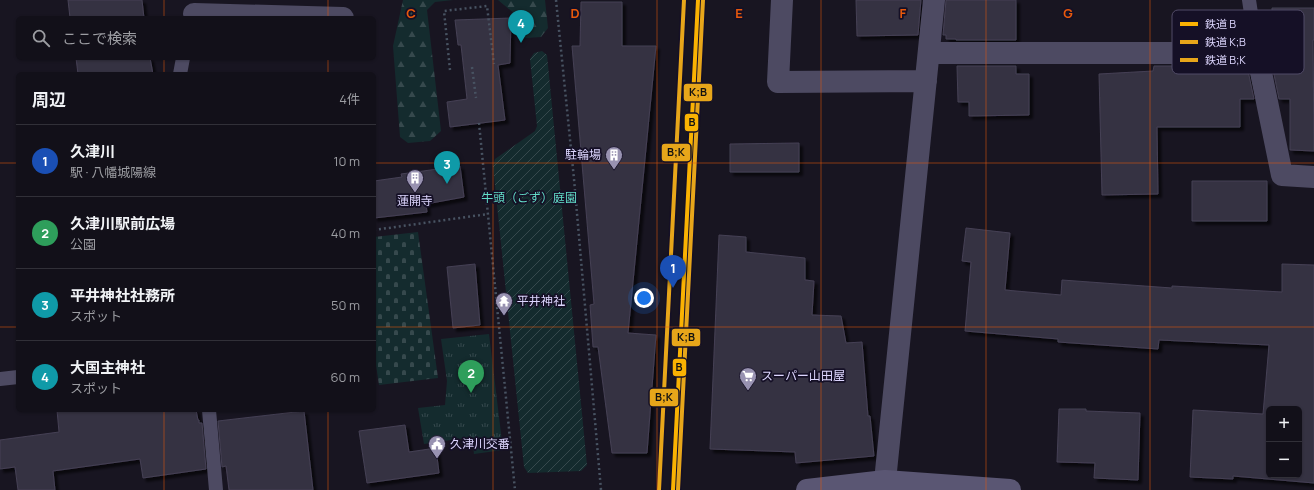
<!DOCTYPE html>
<html lang="ja">
<meta charset="utf-8">
<style>
:root{--surface:#121019;--page:#1b1922;--text:#f1f3f6;--muted:#9c9da2;--line:#313038;--accent:#0f766e}
body{margin:0;font-family:Manrope,"Noto Sans JP",sans-serif;background:var(--page);color:var(--text)}
.controls{position:absolute;right:12px;bottom:12px;display:grid;overflow:hidden;border-radius:6px;box-shadow:0 1px 3px #0004}
.controls button{width:36px;height:36px;display:grid;place-items:center;padding:0;border:0;border-bottom:1px solid var(--line);background:var(--surface);color:var(--text);font:20px sans-serif}
.you{position:absolute;left:644px;top:298px;width:14px;height:14px;margin:-10px;border:3px solid #fff;border-radius:50%;background:#1a73e8;box-shadow:0 0 0 6px #1a73e833}
.badge{display:grid;place-items:center;width:26px;height:26px;border-radius:50%;background:var(--accent);color:#fff;font-size:13px;font-weight:700}
.pin{position:absolute;translate:-50% -33px;filter:drop-shadow(0 1px 2px #0008)}
.pin::after{content:'';position:absolute;top:21px;width:14px;height:12px;background:inherit;clip-path:polygon(0 0,100% 0,50% 100%)}
.list{margin:0;padding:0;list-style:none}
h2{display:flex;justify-content:space-between;align-items:center;height:52px;margin:0;padding:0 16px;font-size:17px}
h2 small{font-size:13px;font-weight:400;color:var(--muted)}
.list li{display:grid;grid-template-columns:26px 1fr auto;gap:12px;align-items:center;box-sizing:border-box;height:72px;padding:0 16px;border-top:1px solid var(--line)}
.list b{display:block;font-size:15px;white-space:nowrap}
.list p{margin:0;font-size:13px;white-space:nowrap;color:var(--muted)}
.list em{font-size:13px;font-style:normal;color:var(--muted)}
.icon{flex:none;width:22px;height:22px;fill:none;stroke:currentColor;stroke-width:2;stroke-linecap:round;stroke-linejoin:round}
.map{position:relative;flex:none;width:1314px;height:490px;overflow:hidden}
.search{position:absolute;background:var(--surface);box-shadow:0 1px 3px #0004;left:16px;top:16px;width:360px;height:44px;display:flex;align-items:center;gap:10px;box-sizing:border-box;padding:0 14px;border-radius:6px;color:var(--muted);font-size:15px}
.panel{position:absolute;background:var(--surface);box-shadow:0 1px 3px #0004;left:16px;top:72px;width:360px;height:340px;border-radius:6px}
.map>svg:first-child{display:block}
.grass{fill:url(#grass-tufts)}
.forest{fill:url(#forest-firs)}
.cemetery{fill:url(#cemetery-stones)}
.garden{fill:url(#garden-furrows)}
.building{fill:#363343;stroke:#454054;fill-rule:evenodd;filter:url(#shadow)}
.lines{fill:none;stroke-linecap:round;stroke-linejoin:round}
.path{stroke:#485362;stroke-width:2.5;stroke-dasharray:2 3;stroke-linecap:butt}
.lane{stroke:#4d4a62;stroke-width:14}
.street{stroke:#4d4a62;stroke-width:22}
.secondary{stroke:#5a5673;stroke-width:22}
.rail-1-casing{stroke:#151026;stroke-width:7}
.rail-2-casing{stroke:#151026;stroke-width:7}
.rail-3-casing{stroke:#151026;stroke-width:7}
.rail-1{stroke:#fab202;stroke-width:4}
.rail-2{stroke:#e7a61a;stroke-width:4}
.rail-3{stroke:#e7a61a;stroke-width:4}
.grid{fill:none;stroke:#e8590c;stroke-width:1;stroke-opacity:0.55}
.labels{text-anchor:middle;stroke-width:3.5;stroke-linejoin:round;paint-order:stroke}
.poi-label{font-size:12px;fill:#ddd6fe;stroke:#151026;text-anchor:start}
.park-label{font-size:12px;fill:#62ddc8;stroke:#151026}
.key{fill:#151026;stroke:#514b67;stroke-width:1}
.key-label{font-size:11px;fill:#ddd6fe}
.grid-label{font-size:13px;text-anchor:middle;font-weight:bold;fill:#e8590c;stroke:#151026;stroke-width:3.5;stroke-linejoin:round;paint-order:stroke}
.line-badge{stroke:#151026;stroke-width:1.5}
.pale-badge-label{font-size:11px;text-anchor:middle;font-weight:bold;fill:#111}
</style>
<div class="map">
<svg width="1314" height="490" viewBox="0 0 1314 490">
<defs>
<pattern id="grass-tufts" width="24" height="20" patternUnits="userSpaceOnUse"><rect width="24" height="20" fill="#142b2e"/><path d="M3 7l-1-3M5 7V3M7 7l1-3M15 17l-1-3M17 17v-4M19 17l1-3" fill="none" stroke="#36494d"/></pattern>
<pattern id="forest-firs" width="22" height="20" patternUnits="userSpaceOnUse"><rect width="22" height="20" fill="#142b2e"/><path d="M5 1l3.5 6h-7zM16 11l3.5 6h-7z" fill="#36494d"/></pattern>
<pattern id="cemetery-stones" width="16" height="16" patternUnits="userSpaceOnUse"><rect width="16" height="16" fill="#142b2e"/><path d="M2 7V4a2 2 0 0 1 4 0v3zM10 15v-3a2 2 0 0 1 4 0v3z" fill="#36494d"/></pattern>
<pattern id="garden-furrows" width="10" height="10" patternUnits="userSpaceOnUse"><rect width="10" height="10" fill="#142b2e"/><path d="M-1 1l2-2M0 10L10 0M9 11l2-2" fill="none" stroke="#36494d"/></pattern>
<filter id="shadow"><feDropShadow dx="3.5" dy="3.5" stdDeviation="1" flood-color="#0009"/></filter>
</defs>
<rect width="100%" height="100%" fill="#181521"/>
<path class="grass" d="M489 334 503 450 474 454 472 437 424 444 418 408 445 405 447 381 441 339Z"/>
<path class="forest" d="M403 0H453L435 2 427 10 441 131 430 141 408 143 400 137 393 46Z
M498 0H545L548 28 541 37 526 38 519 35 515 14Z"/>
<path class="cemetery" d="M418 232 438 378 379 385 374 352V237Z"/>
<path class="garden" d="M542 51 547 55 587 465 581 471 528 473 524 467 493 166 495 159 535 131 537 126 530 59 534 53Z"/>
<path class="building" d="M68 0H142L144 18H70Z
M856 0H921L918 35 857 36Z
M946 0H1016V40H956V39H946V35H943Z
M581 2H622V46H656L628 333 656 335 647 453H612L598 347H593L590 305 594 304 572 46H580Z
M1272 8H1314V40H1313L1314 151 1290 150V99H1279L1269 50 1264 43 1260 17H1272Z
M511 18 510 63 498 65 505 120 450 127 447 102 467 99 461 45H458L455 20Z
M76 58H150L153 74H78Z
M957 66H1016V74H1029V115L969 116V102H958Z
M1154 66H1247L1254 99H1240V127H1157L1158 194 1102 195 1099 74 1153 71Z
M799 143V172H730V144Z
M460 166 464 197 426 204 427 212 374 218V181L402 177 401 174Z
M1192 181H1267V221H1192Z
M966 228 1010 233 1005 290 1061 295 1062 280 1172 288V286L1282 292V264L1314 265V483L1233 476V479L1190 477 1193 410 1263 414 1269 345 1159 340 1158 349 1058 342V339L965 331 971 262 962 261ZM1269 409H1299V475H1269Z
M719 235 746 237V252L805 258V280L814 281 812 315 841 316 846 343 862 342 868 416H870L874 456 796 463 795 452 710 449Z
M475 264 480 325 453 328 447 267Z
M1059 409H1086V411L1140 413 1138 480 1094 478 1095 463 1057 462Z
M57 410H196L198 420H199V423H202L206 469 143 478 140 459 53 471 55 490H18L15 467 0 469V440L59 432Z
M304 411 313 490H229L226 466 222 467 218 421Z
M405 425 409 452 436 448 439 473 367 483 359 431Z"/>
<g class="lines">
<path class="path" d="M556 0 574 179 601 490
M472 67 476 98
M450 70 444 11 487 6 494 64
M479 123 515 490
M374 230 488 214"/>
<path class="lane" d="M1249 0 1257 53
M180 74 183 58
M0 379 18 377
M209 410 216 490"/>
<path class="street" d="M782 0 778 82 926 81
M194 14 343 18
M929 53H1257L1282 175 1314 177
M885 481 934 0"/>
<path class="secondary" d="M807 490 885 481 1010 490"/>
<g class="rail-1-casing">
<path id="rail-1" d="M673 490 698 0"/>
</g>
<g class="rail-2-casing">
<path id="rail-2" d="M678 490 703 0"/>
</g>
<g class="rail-3-casing">
<path id="rail-3" d="M659 490 684 0"/>
</g>
<use href="#rail-1" class="rail-1"/>
<use href="#rail-2" class="rail-2"/>
<use href="#rail-3" class="rail-3"/>
</g>
<path class="grid" d="M164 0V18M328 0V18M493 0V490M657 0V490M821 0V490M986 0V490M1150 0V490M164 58V74M328 58V74M0 163H18M374 163H1314M0 327H18M374 327H1314M164 410V490M328 410V490"/>
<defs>
<g id="building-pin" transform="scale(0.9)"><path d="M0 17L-7.5 6A9.5 9.5 0 1 1 7.5 6Z" fill="#9892b1" stroke="#151026"/><path d="M-4-6H4V6H1V3H-1V6H-4ZM-2.5-4.3h1.7v1.8h-1.7ZM.8-4.3h1.7v1.8H.8ZM-2.5-1h1.7V.8h-1.7ZM.8-1h1.7V.8H.8Z" fill="#fff"/></g>
<g id="temple-pin" transform="scale(0.9)"><path d="M0 17L-7.5 6A9.5 9.5 0 1 1 7.5 6Z" fill="#9892b1" stroke="#151026"/><path d="M0-6L5-2H3V0L6.5 2.5H4V6H1.5V3h-3V6H-4V2.5H-6.5L-3 0V-2H-5Z" fill="#fff"/></g>
<g id="supermarket-pin" transform="scale(0.9)"><path d="M0 17L-7.5 6A9.5 9.5 0 1 1 7.5 6Z" fill="#9892b1" stroke="#151026"/><path d="M-6-5.5h2.5l.6 2H6L4.5 2H-2.5L-4.4-4H-6ZM-1.5 3.2a1.3 1.3 0 1 0 .1 0ZM3 3.2a1.3 1.3 0 1 0 .1 0Z" fill="#fff"/></g>
<g id="civic-pin" transform="scale(0.9)"><path d="M0 17L-7.5 6A9.5 9.5 0 1 1 7.5 6Z" fill="#9892b1" stroke="#151026"/><path d="M-.6-6.5H3V-4.5H.6V-3L4-1V1h2V6H-6V1h2V-1L-.6-3ZM-1.2 2.5V6h2.4V2.5Z" fill="#fff"/></g>
</defs>
<g fill-rule="evenodd">
<use href="#building-pin" x="614" y="155"/>
<use href="#building-pin" x="415" y="178"/>
<use href="#temple-pin" x="504" y="301"/>
<use href="#supermarket-pin" x="748" y="376"/>
<use href="#civic-pin" x="437" y="444"/>
</g>
<g class="labels">
<g class="poi-label">
<text x="601" y="159" text-anchor="end">駐輪場</text>
<text x="415" y="205" text-anchor="middle">蓮開寺</text>
<text x="517" y="305">平井神社</text>
<text x="761" y="380">スーパー山田屋</text>
<text x="450" y="448">久津川交番</text>
</g>
<g class="park-label">
<text x="529" y="202">牛頭（ごず）庭園</text>
</g>
</g>
<rect x="1172" y="10" width="132" height="64" rx="6" class="key"/>
<rect x="1180" y="22" width="18" height="4" fill="#fab202"/>
<rect x="1180" y="40" width="18" height="4" fill="#e7a61a"/>
<rect x="1180" y="58" width="18" height="4" fill="#e7a61a"/>
<g class="key-label">
<text x="1205" y="28">鉄道 B</text>
<text x="1205" y="46">鉄道 K;B</text>
<text x="1205" y="64">鉄道 B;K</text>
</g>
<g class="grid-label">
<text x="411" y="18">C</text>
<text x="575" y="18">D</text>
<text x="739" y="18">E</text>
<text x="903" y="18">F</text>
<text x="1068" y="18">G</text>
</g>
<g class="line-badge">
<rect x="683" y="83" width="30" height="19" rx="4" fill="#e7a61a"/>
<rect x="684" y="113" width="15" height="19" rx="4" fill="#fab202"/>
<rect x="661" y="143" width="30" height="19" rx="4" fill="#e7a61a"/>
<rect x="671" y="328" width="30" height="19" rx="4" fill="#e7a61a"/>
<rect x="672" y="358" width="15" height="19" rx="4" fill="#fab202"/>
<rect x="649" y="388" width="30" height="19" rx="4" fill="#e7a61a"/>
</g>
<g class="pale-badge-label">
<text x="698" y="96">K;B</text>
<text x="692" y="126">B</text>
<text x="676" y="156">B;K</text>
<text x="686" y="341">K;B</text>
<text x="679" y="371">B</text>
<text x="664" y="401">B;K</text>
</g>
</svg>
<div class="controls">
<button>+</button>
<button>−</button>
</div>
<div class="you"></div>
<div class="pin badge" style="left:673px;top:288px;background:#1a4fb4">1</div>
<div class="pin badge" style="left:471px;top:393px;background:#2e9e5b">2</div>
<div class="pin badge" style="left:447px;top:184px;background:#0f9aa8">3</div>
<div class="pin badge" style="left:521px;top:43px;background:#0f9aa8">4</div>
<div class="search"><svg class="icon" aria-label="search" viewBox="0 0 24 24"><circle cx="10" cy="10" r="6"/><path d="M15 15l6 6"/></svg>ここで検索</div>
<section class="panel">
<h2>周辺<small>4件</small></h2>
<ul class="list">
<li><span class="badge" style="background:#1a4fb4">1</span><div><b>久津川</b><p>駅 · 八幡城陽線</p></div><em>10 m</em></li>
<li><span class="badge" style="background:#2e9e5b">2</span><div><b>久津川駅前広場</b><p>公園</p></div><em>40 m</em></li>
<li><span class="badge" style="background:#0f9aa8">3</span><div><b>平井神社社務所</b><p>スポット</p></div><em>50 m</em></li>
<li><span class="badge" style="background:#0f9aa8">4</span><div><b>大国主神社</b><p>スポット</p></div><em>60 m</em></li>
</ul>
</section>
</div>
